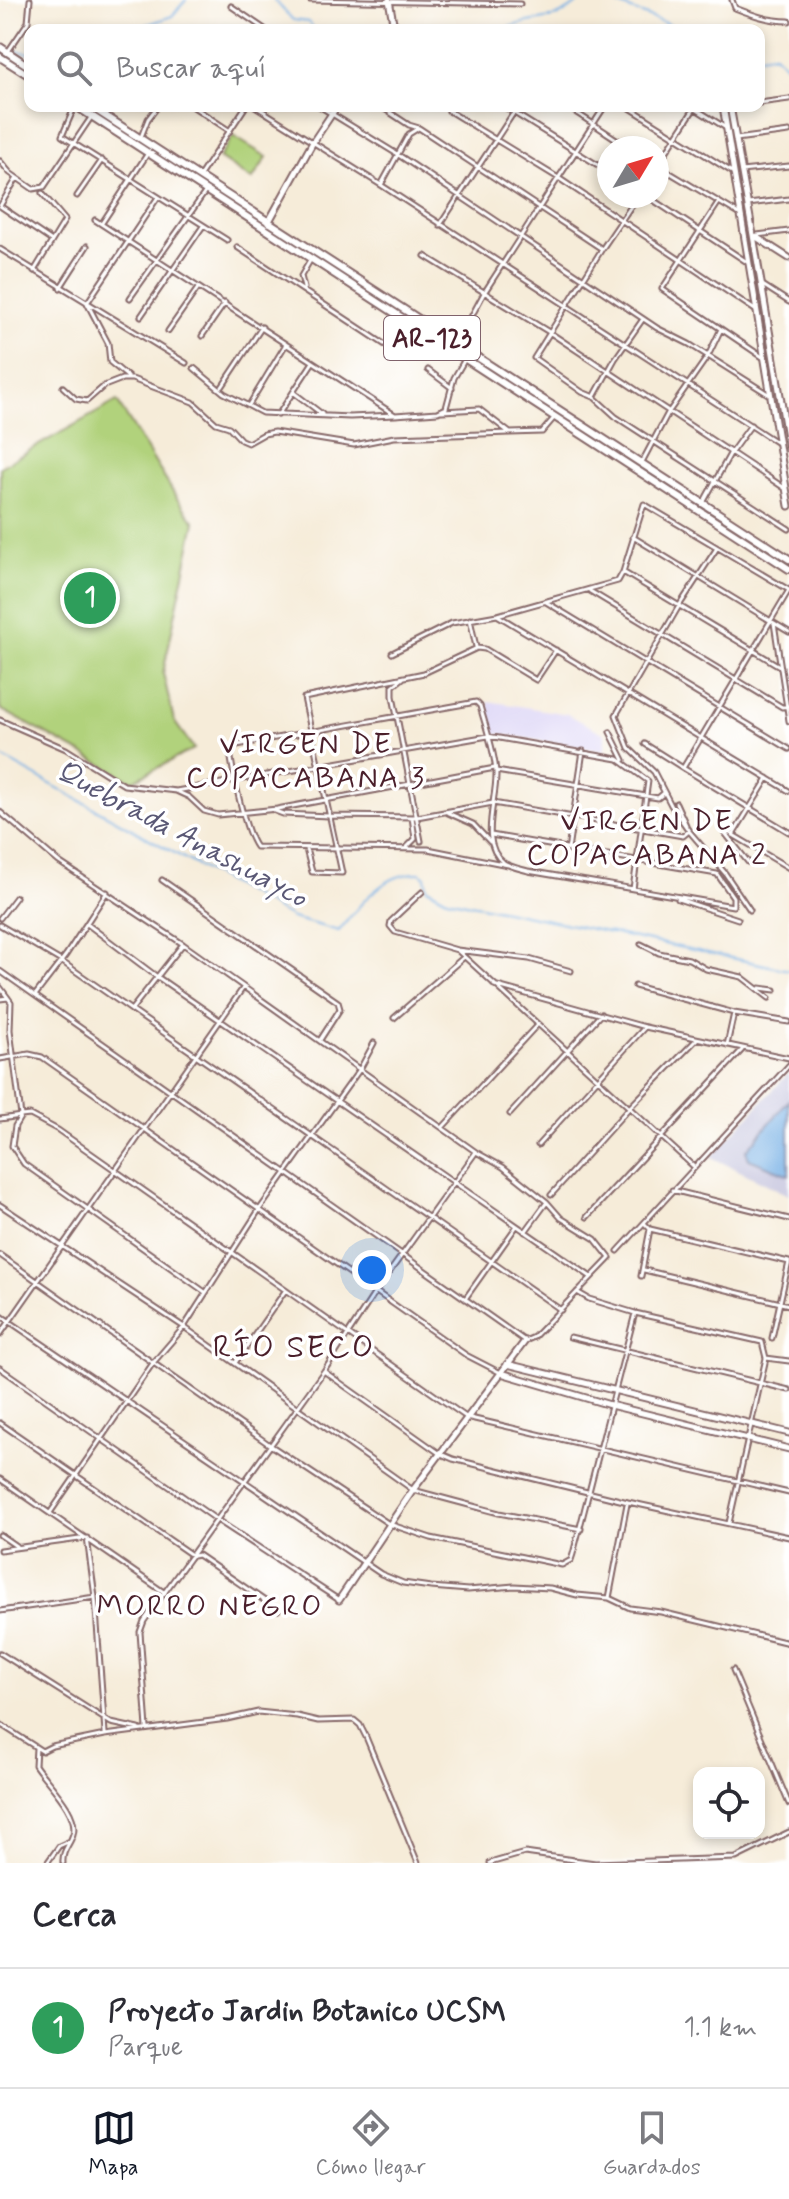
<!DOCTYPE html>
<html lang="es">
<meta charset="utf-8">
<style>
:root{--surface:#fff;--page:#f2f2f3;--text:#2b2b33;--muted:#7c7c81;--line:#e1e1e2;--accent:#111827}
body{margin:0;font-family:Mynerve,sans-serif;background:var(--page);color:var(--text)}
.controls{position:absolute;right:24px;bottom:24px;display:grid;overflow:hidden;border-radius:16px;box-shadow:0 4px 12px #0003}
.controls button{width:72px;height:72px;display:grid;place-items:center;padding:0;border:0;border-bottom:2px solid var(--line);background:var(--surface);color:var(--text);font:40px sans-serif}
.compass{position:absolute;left:597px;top:136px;width:72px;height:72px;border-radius:50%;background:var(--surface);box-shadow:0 4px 12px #0003;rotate:52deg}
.you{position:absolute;left:372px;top:1270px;width:28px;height:28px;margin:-20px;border:6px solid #fff;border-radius:50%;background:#1a73e8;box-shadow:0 0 0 12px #1a73e833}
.badge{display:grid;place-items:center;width:52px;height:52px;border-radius:50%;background:var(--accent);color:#fff;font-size:26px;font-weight:700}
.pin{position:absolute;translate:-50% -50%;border:4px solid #fff;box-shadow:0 2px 8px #0006}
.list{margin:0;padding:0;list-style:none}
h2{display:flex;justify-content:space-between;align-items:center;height:104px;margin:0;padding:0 32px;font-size:34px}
h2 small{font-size:26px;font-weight:400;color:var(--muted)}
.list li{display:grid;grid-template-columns:52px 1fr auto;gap:24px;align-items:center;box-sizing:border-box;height:120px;padding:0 32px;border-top:2px solid var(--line)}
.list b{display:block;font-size:30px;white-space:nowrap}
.list p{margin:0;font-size:26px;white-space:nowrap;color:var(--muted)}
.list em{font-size:26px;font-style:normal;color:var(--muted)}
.icon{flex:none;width:44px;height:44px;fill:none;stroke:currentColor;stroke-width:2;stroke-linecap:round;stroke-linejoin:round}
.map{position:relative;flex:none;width:789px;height:1863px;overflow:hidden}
.search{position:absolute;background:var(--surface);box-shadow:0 4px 12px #0003;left:24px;right:24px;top:24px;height:88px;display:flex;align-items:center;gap:20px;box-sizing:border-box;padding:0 28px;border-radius:16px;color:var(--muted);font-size:30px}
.sheet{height:224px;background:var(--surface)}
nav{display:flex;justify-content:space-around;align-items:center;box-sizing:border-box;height:112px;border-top:2px solid var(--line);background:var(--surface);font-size:22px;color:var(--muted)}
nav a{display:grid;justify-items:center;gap:4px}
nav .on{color:var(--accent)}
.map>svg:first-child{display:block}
.built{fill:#ddd5f6}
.industrial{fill:#c2c1dc}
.green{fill:#b1d27b;stroke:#7e7853;stroke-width:2}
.water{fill:#73aee4;stroke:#5e6688;stroke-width:2}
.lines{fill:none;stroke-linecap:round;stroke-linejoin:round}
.stream{stroke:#73aee4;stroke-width:2}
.street-casing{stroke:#866768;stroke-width:7}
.secondary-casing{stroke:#866768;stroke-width:9}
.primary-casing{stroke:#866768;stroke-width:10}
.street{stroke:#fff;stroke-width:3}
.secondary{stroke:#fff;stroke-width:5}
.primary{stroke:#fff;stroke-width:6}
.labels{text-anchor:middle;stroke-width:7;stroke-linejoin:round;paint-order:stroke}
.shield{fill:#fff;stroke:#80626b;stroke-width:2}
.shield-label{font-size:26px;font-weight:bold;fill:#4a1f2b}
.neighbourhood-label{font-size:30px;letter-spacing:2px;fill:#4a1f2b;stroke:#fff}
.water-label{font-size:30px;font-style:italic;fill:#5a5875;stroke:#fff}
.quarter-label{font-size:32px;letter-spacing:2px;fill:#4a1f2b;stroke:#fff}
</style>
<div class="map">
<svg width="789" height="1863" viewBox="0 0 789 1863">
<rect width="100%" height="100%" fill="#fff"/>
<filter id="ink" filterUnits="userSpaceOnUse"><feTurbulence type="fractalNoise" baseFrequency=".0125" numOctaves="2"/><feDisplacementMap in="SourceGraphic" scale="16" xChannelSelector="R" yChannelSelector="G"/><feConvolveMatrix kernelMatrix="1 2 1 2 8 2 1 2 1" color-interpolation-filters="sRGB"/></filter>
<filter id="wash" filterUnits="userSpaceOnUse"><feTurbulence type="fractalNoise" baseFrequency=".006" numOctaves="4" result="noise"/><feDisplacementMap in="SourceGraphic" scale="32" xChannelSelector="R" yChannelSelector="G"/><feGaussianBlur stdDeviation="1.8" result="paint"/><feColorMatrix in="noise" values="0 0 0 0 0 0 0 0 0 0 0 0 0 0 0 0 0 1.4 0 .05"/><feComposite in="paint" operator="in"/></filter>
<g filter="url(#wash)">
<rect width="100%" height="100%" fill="#f6ecd9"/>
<path class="built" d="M488 701 567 714 605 734V751L492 733Z"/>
<path class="industrial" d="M789 1073V1195L711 1157Z"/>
<path class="green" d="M233 136 267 157 252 180 219 158Z
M117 401 178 500 195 522 163 673 174 721 194 749 132 781 0 709V467Z"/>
<path class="water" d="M789 1100V1175L749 1159 746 1151Z"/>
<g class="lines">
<path class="stream" d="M274 0 293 20 309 22 315 30
M606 0 683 30
M132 30 172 16 186 0
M503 30C532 15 554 27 581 0
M15 51 30 53
M759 56 774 54 789 68
M0 756 292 918 339 931C359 905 384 872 420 873L425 877 427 888 447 899 789 970"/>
</g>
</g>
<g filter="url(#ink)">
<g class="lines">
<g class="street-casing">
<path id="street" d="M310 0 520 4
M732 0 735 8C753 15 769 21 789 21
M231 6 266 30
M9 50 28 22 30 0
M759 103 789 99
M75 106 62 136 227 240
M192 106 230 131
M255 106 381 185 779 444
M319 106 397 154 657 328 689 344 768 394
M380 106 409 125 419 128 602 249
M503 106 609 172
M566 106 630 148
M627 106 732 172
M691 106 726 128
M449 111 560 179 755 310
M141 137 148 119 158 106
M736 139 789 132
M0 161 10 173 33 189 44 187 92 116
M657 165 739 214
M657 166 696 106
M741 171 789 166
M199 177 246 106
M381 185 409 134 417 129
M77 196 102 160
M638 196 602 249 534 358 582 392 594 397 616 417 789 529
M647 196 747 262
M719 202 662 289 764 358
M748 204 789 199
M0 206 52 241
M0 206 17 178
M95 220 395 415 438 412 446 408 454 378 465 359
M102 223 148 153
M440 225 518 106
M757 235 789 231
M237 247 393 350
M0 249 186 363
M425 256 549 332 786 489
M34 271 65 220 42 193
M761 284 789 302
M60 288 87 246
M304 288 301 276 311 259
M130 298 206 191
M141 316 203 226
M168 331 198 288
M202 336 225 303
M457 343 484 293 605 106
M194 368 224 393 262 413 350 417 395 415
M428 370 452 388
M128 377 110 362 108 343 87 303 158 197
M63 387 76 399 87 401 104 386 122 379H132L193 402 216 423 229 427 241 440 248 443 264 434 274 432 354 445 394 437 510 433
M222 387 262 327
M293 392 322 414
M594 397 615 359 643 319
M249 405 286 344
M442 411 479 409 510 433 542 432 554 418
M278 415 313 362
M642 462 668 413 708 356 721 329
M703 503 730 454 751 425
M633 537 789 632
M623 572 781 667
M590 591 782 707 789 706
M546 602 789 749
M497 615 789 791
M470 619 476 647
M774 623 789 721
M392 653 452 623 497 615 618 581 623 572 644 504 789 590
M403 678 393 686V696L421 841
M0 720 66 749 124 785 176 791 189 797 204 811 218 815 277 809 495 768
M610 732 624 760
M645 744 683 768 789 590
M683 768 789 832
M496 771 658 798 664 793
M176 791 488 736 618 759 648 781 633 889
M676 803 686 825
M275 811 283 814 329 816 417 817 493 803 683 836 689 831 725 873 750 910
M0 812 59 862 183 944 476 1152 503 1167 547 1202 561 1218 595 1239 610 1258 534 1337 525 1341 0 971
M448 813 473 824 490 842
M723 829 789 868
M689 831 671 805 654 772 629 748 616 715 679 606 717 548
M725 833 748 862
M491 835 717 874 733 897V906L528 871C521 869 511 867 504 863 478 843 497 801 496 773 495 752 486 728 480 706L476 702 237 745 230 750C232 770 245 833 256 847L428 849 508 865
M733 835 768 778
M406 848 415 839 412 817
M306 849 312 872 342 873 304 698 424 673 477 648 485 649 536 680 556 650
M568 850 583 751
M162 880 338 1002 340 1009 320 1040
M422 892 391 921 390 926 395 932 457 950 693 1166
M678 899 738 919
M0 918 16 897
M87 924 156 976 591 1277
M0 925 61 961 561 1310
M641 944 659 953 689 959 706 969 742 977 769 998
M457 950 529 959 571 971
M494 985 645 1027 789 1058
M635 986 734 1013 789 1022
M0 987 11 1002 10 1030 21 1116 30 1115 58 1130 466 1417 789 1493
M760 988 775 990
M36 994 66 955 107 892
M0 999 8 998
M131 1010 183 944
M394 1018 464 957
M727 1045 734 1013
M0 1059 29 1054 42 1057 466 1355 501 1373
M510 1114 601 1014
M21 1116 15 1126 12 1146 24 1164 205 1292
M0 1119 21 1116
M443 1127 538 1024
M538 1145 645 1027
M672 1190 789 1219
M551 1195 629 1108 697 1039
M0 1205 184 1327 413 1490 499 1513 581 1529
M587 1217 742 1050
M650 1229 789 1262
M525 1232 547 1202
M618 1251 789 1065
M0 1255 270 1445 389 1524 431 1538 562 1565 571 1560 573 1554 635 1313 589 1299 577 1292
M644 1270 789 1305
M641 1276 650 1229 644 1223
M465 1299 516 1227
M635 1313 762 1342 766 1358 729 1523
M0 1315 381 1574 403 1583 431 1587 468 1590 514 1586 550 1588 577 1595 609 1598 630 1608 661 1612 789 1643
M0 1335 243 988
M570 1337 789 1390
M772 1338 789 1262
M766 1358 789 1361
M235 1363 285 1291
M0 1368 217 1520 339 1600
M325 1372 439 1453 453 1459 628 1502 789 1537
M0 1423 193 1556 198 1555 278 1610
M0 1479 165 1593
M50 1513 153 1363 184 1327 259 1210 360 1069 374 1043
M0 1535 16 1546
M0 1550 87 1538 95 1597 105 1733
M609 1598 627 1504
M0 1611 95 1597
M0 1653 111 1723 139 1729
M733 1670 789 1804
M0 1724 42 1751 52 1746 105 1735 227 1719 258 1712 297 1716 318 1721 354 1720 360 1725 366 1737 418 1863
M147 1728 140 1632 144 1621 324 1371 376 1291 476 1152
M36 1748 35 1765C46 1782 80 1813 73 1834 70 1845 62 1850 63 1863
M47 1863 59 1846 68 1842
M490 1863 525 1853 595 1863 736 1858 789 1832"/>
</g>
<g class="secondary-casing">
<path id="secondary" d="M389 0 393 22 401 30
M723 106 789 506
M730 106 753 235 789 258
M268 223 313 142 337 106
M753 235 789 449
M507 1364 789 1433
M501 1373 610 1405 789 1449
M339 1600 413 1490 525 1341"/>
</g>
<g class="primary-casing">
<path id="primary" d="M0 47 30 67
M0 57 30 76
M76 106 789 569
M90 106 789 559"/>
</g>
<use href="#street" class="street"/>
<use href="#secondary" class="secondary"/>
<use href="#primary" class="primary"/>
</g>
</g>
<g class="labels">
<rect class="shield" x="384" y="316" width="96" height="44" rx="6"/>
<g class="shield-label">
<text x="432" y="347">AR-123</text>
</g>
<g class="neighbourhood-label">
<text x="306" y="753">VIRGEN DE<tspan x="306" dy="34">COPACABANA 3</tspan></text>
<text x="647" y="830">VIRGEN DE<tspan x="647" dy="34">COPACABANA 2</tspan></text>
<text x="210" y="1615">MORRO NEGRO</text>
</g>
<g class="water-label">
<text transform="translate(182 833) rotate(28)" y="10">Quebrada Anashuayco</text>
</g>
<g class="quarter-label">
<text x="294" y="1357">RÍO SECO</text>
</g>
</g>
</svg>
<div class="controls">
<button><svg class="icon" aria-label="locate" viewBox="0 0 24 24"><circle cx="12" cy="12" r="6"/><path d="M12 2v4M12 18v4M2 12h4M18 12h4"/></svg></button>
</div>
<svg class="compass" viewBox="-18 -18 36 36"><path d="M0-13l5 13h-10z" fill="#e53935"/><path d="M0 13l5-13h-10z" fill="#7c7c81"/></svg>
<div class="you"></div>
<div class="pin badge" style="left:90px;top:598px;background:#2e9e5b">1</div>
<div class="search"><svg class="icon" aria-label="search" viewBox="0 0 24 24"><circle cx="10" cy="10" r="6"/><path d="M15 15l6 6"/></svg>Buscar aquí</div>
</div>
<section class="sheet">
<h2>Cerca<small></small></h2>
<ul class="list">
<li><span class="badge" style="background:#2e9e5b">1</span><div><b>Proyecto Jardin Botanico UCSM</b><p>Parque</p></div><em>1.1 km</em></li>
</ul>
</section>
<nav>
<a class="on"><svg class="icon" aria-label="map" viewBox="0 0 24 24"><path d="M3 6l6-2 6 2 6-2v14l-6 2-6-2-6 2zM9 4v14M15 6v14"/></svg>Mapa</a>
<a><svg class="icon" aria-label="directions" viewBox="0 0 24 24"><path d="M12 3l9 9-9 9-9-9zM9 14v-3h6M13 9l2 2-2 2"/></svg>Cómo llegar</a>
<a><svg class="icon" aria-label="saved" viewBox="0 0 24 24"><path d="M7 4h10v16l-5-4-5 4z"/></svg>Guardados</a>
</nav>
